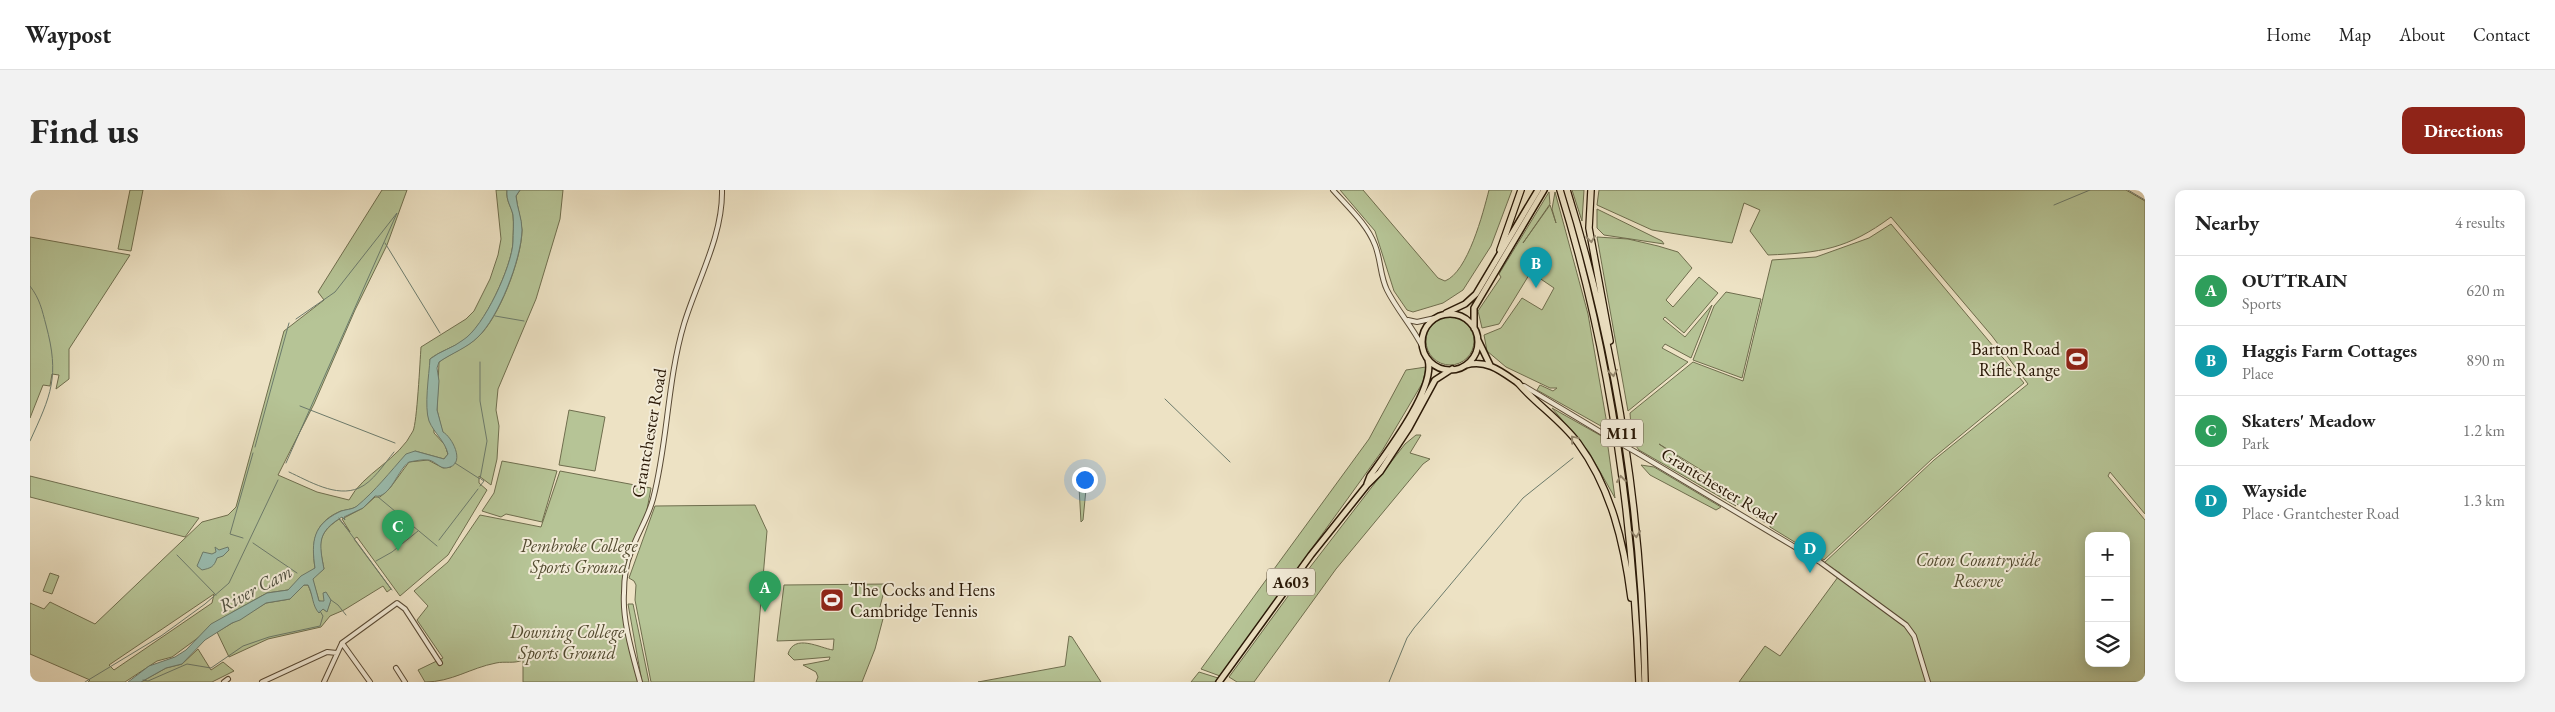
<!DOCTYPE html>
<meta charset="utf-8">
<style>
:root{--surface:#fff;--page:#f2f2f2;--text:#222;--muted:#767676;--line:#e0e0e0;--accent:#8f2418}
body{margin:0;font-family:"EB Garamond",serif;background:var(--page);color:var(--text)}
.controls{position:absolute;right:15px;bottom:15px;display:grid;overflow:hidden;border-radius:10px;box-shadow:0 2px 12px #0003}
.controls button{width:45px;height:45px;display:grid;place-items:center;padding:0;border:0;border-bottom:1px solid var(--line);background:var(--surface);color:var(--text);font:25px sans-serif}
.you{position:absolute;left:1054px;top:289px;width:18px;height:18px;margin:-12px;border:4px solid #fff;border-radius:50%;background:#1a73e8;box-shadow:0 0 0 8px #1a73e833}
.badge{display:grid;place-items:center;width:32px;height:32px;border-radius:50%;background:var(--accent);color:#fff;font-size:16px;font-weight:700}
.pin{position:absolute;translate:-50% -41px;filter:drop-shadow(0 1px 2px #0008)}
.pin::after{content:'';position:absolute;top:26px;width:18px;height:15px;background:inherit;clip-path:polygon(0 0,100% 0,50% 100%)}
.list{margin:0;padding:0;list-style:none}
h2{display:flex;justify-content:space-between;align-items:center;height:65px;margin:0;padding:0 20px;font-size:21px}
h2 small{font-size:16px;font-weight:400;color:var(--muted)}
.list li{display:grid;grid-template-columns:32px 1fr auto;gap:15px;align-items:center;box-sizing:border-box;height:70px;padding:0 20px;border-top:1px solid var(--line)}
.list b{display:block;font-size:19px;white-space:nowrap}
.list p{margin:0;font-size:16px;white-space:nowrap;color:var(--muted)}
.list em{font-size:16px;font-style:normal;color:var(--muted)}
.icon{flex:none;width:28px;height:28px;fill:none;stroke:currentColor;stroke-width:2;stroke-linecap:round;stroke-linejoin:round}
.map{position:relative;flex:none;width:2115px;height:492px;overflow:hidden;border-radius:10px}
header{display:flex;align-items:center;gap:30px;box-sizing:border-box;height:70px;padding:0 25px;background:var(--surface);border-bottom:1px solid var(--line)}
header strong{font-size:24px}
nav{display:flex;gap:28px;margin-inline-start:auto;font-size:18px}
.intro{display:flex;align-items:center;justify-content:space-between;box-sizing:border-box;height:120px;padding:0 30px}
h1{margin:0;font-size:35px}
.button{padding:12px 22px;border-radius:10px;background:var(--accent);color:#fff;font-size:18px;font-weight:700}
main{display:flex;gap:30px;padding:0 30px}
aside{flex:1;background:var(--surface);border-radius:10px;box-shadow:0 2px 12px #0003}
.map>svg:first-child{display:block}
.green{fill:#b6c496;stroke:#6f6e4e;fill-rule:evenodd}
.water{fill:#9abeb1;stroke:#6c7b6c}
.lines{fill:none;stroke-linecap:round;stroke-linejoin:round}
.stream{stroke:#6c7b6c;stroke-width:1}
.minor-casing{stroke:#594a35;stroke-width:6}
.major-casing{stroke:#281705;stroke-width:8}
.highway-casing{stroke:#281705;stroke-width:8}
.minor{stroke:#f3ecd9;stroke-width:4}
.major{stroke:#ede2c4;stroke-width:5}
.highway{stroke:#ede2c4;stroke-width:5.5}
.minor-bridge-casing{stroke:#594a35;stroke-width:6;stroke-linecap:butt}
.minor-bridge{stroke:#f3ecd9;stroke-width:4}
.oneway{stroke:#94876e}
.labels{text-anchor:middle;stroke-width:4;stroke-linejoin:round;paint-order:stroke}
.shield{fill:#f3ecd9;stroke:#655745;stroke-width:1}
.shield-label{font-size:16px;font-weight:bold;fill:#281705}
.poi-label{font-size:18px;fill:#281705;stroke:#f3ecd9;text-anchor:end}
.street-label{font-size:18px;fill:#281705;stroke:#f3ecd9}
.park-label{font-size:18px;font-style:italic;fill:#534b30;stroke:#f3ecd9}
.water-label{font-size:19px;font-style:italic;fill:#505141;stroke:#f3ecd9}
</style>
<header>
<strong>Waypost</strong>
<nav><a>Home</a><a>Map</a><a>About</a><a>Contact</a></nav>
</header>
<div class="intro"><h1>Find us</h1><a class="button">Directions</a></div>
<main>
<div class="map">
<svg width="2115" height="492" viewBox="0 0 2115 492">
<rect width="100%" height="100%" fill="#ede2c4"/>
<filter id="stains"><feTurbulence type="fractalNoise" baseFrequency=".004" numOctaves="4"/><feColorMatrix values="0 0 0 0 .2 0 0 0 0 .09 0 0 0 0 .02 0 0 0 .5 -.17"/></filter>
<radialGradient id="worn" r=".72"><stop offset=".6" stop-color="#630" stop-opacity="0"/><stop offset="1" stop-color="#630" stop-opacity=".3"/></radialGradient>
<path class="green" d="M100 0H113L101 61 88 59Z
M352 0H377L357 55 325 120 284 214 248 285 287 302 319 310C333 283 369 270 383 241 387 233 390 171 391 157L436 129 444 121 460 89 468 65 471 49 466 0H477C476 12 481 15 483 25 484 34 483 44 483 52 482 76 454 137 433 151 422 158 410 161 400 169L404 243 415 255 418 264 414 269 385 261C369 276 343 306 326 317 322 319 316 320 311 321 284 332 281 352 285 378L258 400 237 403 203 422 142 467 127 471 95 492H58L60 490 0 464V413L14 419 20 412 65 434 172 332 198 325 206 317 254 141 294 110 288 102ZM184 404 182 413 84 480 79 475Z
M490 0H533L530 29 506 109 468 199 466 220 469 236 467 269 461 295 449 286V293L457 300 418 365 370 406 327 347 324 349 361 399 357 402 353 396 314 420 300 426 291 437 238 449 199 467 187 442 236 413 260 409 274 395H278L289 423 293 419 296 421 300 413 289 411 282 388 294 379C289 354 286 345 309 329L320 342 312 329 333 318 345 307H350L360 298 379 272 398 270 413 278 421 277 407 220 409 172C421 163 436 158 448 147 469 128 492 68 492 40 491 28 487 17 486 6Z
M1310 0H1333L1408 88 1415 91C1438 82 1453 23 1459 0H1482L1461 56 1433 100 1413 113 1383 122 1377 120 1364 101 1345 41Z
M1542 0H1554L1552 31Z
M1569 0H2096L2115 11V324L2080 282 2078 286 2115 330V492H1709L1735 456 1750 466 1808 387 1810 383 1794 373 1904 270 1998 194 1962 146 1861 27C1818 59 1790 63 1738 65L1720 41 1730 20 1714 13 1702 53 1622 40 1567 15ZM2059 346H2096V473H2059Z
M1519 2 1520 14 1493 53 1520 15 1526 33 1522 19 1525 2 1558 124 1578 240 1507 200 1510 195 1523 201 1527 198H1520L1476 177 1457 161 1454 145 1471 138 1492 108 1512 120 1524 98 1496 79 1495 82 1499 85 1469 134 1452 138 1448 121 1471 87 1469 84Z
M1567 19 1632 51 1634 54 1574 45 1567 38Z
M1861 34 1994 193 1902 269 1794 370 1740 337 1739 332H1734L1707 314 1676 283 1629 254 1675 285 1706 316 1609 260 1602 251 1600 223 1663 172 1713 191 1742 70 1786 67 1839 48Z
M0 47 100 65 39 159V189L26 199 29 185 22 184 20 196 13 195 0 228Z
M1567 47 1598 49 1628 56 1648 62 1662 78 1636 110 1643 117 1669 87 1688 103 1654 143 1635 127 1633 129 1655 147 1682 115 1661 168 1635 154 1632 158 1658 172 1598 221Z
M1696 102 1731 109 1712 188 1663 170 1684 116Z
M1396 151a24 24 0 1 1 48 0a24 24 0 1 1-48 0Z
M1396 177 1393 192 1352 261 1190 486 1171 479 1339 249 1376 180Z
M1522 218 1575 248 1578 257 1585 308 1559 262Z
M539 220 575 227 565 281 529 275Z
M1386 245H1391L1380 263 1400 269 1393 274 1306 379 1224 492H1207L1199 487 1264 398 1375 254Z
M472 271 527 281 512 332 476 324 471 327 452 321 464 303Z
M1611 275 1624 277 1691 317 1686 320 1620 285Z
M530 281 621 298 616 325 602 355 594 380 593 418 609 492H493V470C484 474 475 471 466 473 440 478 422 492 395 492L388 480 413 468 387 430 398 416 384 401 418 372 450 325 511 337Z
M0 286 169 328 155 347 0 307Z
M1057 289 1053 330 1051 332 1049 297Z
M725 315 737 341 724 492H621L605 410 606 395 604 391 599 388 625 316Z
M20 383 29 386 22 404 13 401Z
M856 394 848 424 854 425 845 459 832 492H786L788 487 786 482 773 475 799 470 800 467 764 470 758 464C764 443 790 458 803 460L804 449 747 451 754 395Z
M598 414H603L619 492H612Z
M1039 446 1042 447 1071 492H948L1035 476Z
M168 459 181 480 193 472 204 481 182 492H111L136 478 152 474Z
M1169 482 1188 488 1185 492H1161Z"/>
<path class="water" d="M477 0H490L486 6C487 18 492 28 492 40 491 71 468 128 448 147 437 158 422 163 409 172L407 178 409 191 407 220 413 242C422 247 435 272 420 277 411 281 407 272 399 270 393 269 385 271 379 272 368 279 360 309 345 306L333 318 314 327 315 330 312 327C287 342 289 353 294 379L283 389 289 411H294L293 403 296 402 301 410 297 422 293 419 289 423C282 416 283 404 278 395H274L260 409 236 413 210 430 202 433 175 450 152 474 136 478 111 492H98L119 476 145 467 156 460 181 434 237 403 258 400 271 386 285 378C281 351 283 335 309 322 315 319 322 320 327 316 345 301 360 282 376 264L385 261 414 269 418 264C415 251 404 243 399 231 394 217 399 185 400 169 410 161 423 158 433 150 454 137 482 76 483 52 483 44 484 34 483 25 481 16 476 11 477 0Z
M185 357 189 360 198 357 199 360 193 366 187 368C184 377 181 378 172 380L167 376 173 362 182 364 186 362Z"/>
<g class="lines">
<path class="stream" d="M2098 0 2115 10
M2024 15 2060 0
M355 53 410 143
M0 96C10 109 12 120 16 135 30 187 21 205 0 251
M465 126 494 131
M1135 209 1200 272
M270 216 365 253
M225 257 259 133
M256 273 367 23 305 102 266 129
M425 273 450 289 457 251 450 211V172
M259 282C279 291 306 308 329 298 343 292 354 274 364 262
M450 296 454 291 451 289
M348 307 407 356
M309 328 362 400
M213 348 200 344 223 263
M409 350 448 299
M223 353 267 383
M147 365 186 405
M346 371 362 362 388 341
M301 410 308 415 316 425
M113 490 118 491 157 474 181 478 213 456 239 447 290 436 293 426 290 421
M55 492 131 446 175 414 199 393 248 290
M1359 492 1377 448 1384 438 1493 308 1543 268"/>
<g class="minor-casing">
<path id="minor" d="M1303 0C1318 17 1337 34 1345 55 1351 70 1350 86 1357 100 1367 120 1382 136 1392 156
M1378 130 1387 132 1405 128
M1494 196 1574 244
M1609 264 1790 372 1876 435 1884 446 1898 492
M312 453 340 492
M366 478 375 492
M194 492 198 489
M232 492 297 462 307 463
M294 492 312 453 367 413 375 419 410 473
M610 492C603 466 592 430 594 403 594 390 596 374 601 362 607 344 618 328 623 309 638 252 637 191 654 134 667 91 693 46 692 0"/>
</g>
<g class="major-casing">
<path id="major" d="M1416 123 1435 114 1446 104 1508 0
M1392 152a28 28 0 1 1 56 0a28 28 0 1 1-56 0Z
M1444 138V118L1514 0
M1448 150 1460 175
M1436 175C1457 169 1472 182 1488 193
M1337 294 1340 286C1357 262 1406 198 1398 170
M1189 492 1281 365 1337 295 1350 282 1379 238 1405 190 1422 179"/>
</g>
<g class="highway-casing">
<path id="highway" d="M1530 0C1579 158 1603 326 1609 492
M1537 0C1586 158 1612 326 1615 492
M1561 0 1559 38 1580 151
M1470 60 1491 0
M1488 193C1506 214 1531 230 1548 253 1581 298 1594 353 1601 408"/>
</g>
<use href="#minor" class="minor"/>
<use href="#major" class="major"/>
<use href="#highway" class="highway"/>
<g class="minor-bridge-casing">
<path id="minor-bridge" d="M1574 244 1609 264"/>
</g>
<use href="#minor-bridge" class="minor-bridge"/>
</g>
<defs><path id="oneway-chevron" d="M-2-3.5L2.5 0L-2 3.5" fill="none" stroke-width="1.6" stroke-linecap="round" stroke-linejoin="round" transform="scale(1.25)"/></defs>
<g class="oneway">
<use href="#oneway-chevron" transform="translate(1561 49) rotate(83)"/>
<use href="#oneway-chevron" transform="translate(1583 183) rotate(81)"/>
<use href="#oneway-chevron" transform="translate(1544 249) rotate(-130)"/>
<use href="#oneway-chevron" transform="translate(1591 289) rotate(-97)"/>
<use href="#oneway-chevron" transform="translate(1606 344) rotate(85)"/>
</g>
<defs>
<g id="stadium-square" transform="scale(1.25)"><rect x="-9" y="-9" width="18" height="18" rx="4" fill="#8f2418" stroke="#f3ecd9"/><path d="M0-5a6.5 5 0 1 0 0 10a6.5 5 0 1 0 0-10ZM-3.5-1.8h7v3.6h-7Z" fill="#fff"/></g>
</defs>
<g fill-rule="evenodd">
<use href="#stadium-square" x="2047" y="169"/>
<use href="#stadium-square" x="802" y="410"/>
</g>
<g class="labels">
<g class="shield">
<rect x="1571" y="229.5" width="42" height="27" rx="4"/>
<rect x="1237" y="378.5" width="48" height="27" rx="4"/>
</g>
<g class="shield-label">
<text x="1592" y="249">M11</text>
<text x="1261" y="398">A603</text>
</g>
<g class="poi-label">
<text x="2030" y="165">Barton Road<tspan x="2030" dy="21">Rifle Range</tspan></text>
<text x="820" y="406" text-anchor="start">The Cocks and Hens<tspan x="820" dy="21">Cambridge Tennis</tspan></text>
</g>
<g class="street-label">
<text transform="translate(619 243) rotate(-80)" y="6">Grantchester Road</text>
<text transform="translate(1689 296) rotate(31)" y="6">Grantchester Road</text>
</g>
<g class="park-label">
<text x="549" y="362">Pembroke College<tspan x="549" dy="21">Sports Ground</tspan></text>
<text x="1948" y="376">Coton Countryside<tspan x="1948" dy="21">Reserve</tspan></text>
<text x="537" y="448">Downing College<tspan x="537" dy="21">Sports Ground</tspan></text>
</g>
<g class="water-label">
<text transform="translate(225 398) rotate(-28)" y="7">River Cam</text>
</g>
</g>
<rect width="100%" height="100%" filter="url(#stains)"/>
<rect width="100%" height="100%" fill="url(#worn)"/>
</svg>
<div class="controls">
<button>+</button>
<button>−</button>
<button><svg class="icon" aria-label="layers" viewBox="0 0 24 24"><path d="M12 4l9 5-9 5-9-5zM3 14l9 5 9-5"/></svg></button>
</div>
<div class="you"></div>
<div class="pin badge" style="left:735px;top:422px;background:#2e9e5b">A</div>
<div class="pin badge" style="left:1506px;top:98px;background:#0f9aa8">B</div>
<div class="pin badge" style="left:368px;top:361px;background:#2e9e5b">C</div>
<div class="pin badge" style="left:1780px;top:383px;background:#0f9aa8">D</div>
</div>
<aside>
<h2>Nearby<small>4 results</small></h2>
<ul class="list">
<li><span class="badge" style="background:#2e9e5b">A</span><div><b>OUTTRAIN</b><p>Sports</p></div><em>620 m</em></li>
<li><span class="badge" style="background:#0f9aa8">B</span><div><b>Haggis Farm Cottages</b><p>Place</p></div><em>890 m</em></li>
<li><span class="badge" style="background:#2e9e5b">C</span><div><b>Skaters' Meadow</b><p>Park</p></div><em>1.2 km</em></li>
<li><span class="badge" style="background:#0f9aa8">D</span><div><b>Wayside</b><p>Place · Grantchester Road</p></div><em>1.3 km</em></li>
</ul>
</aside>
</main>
